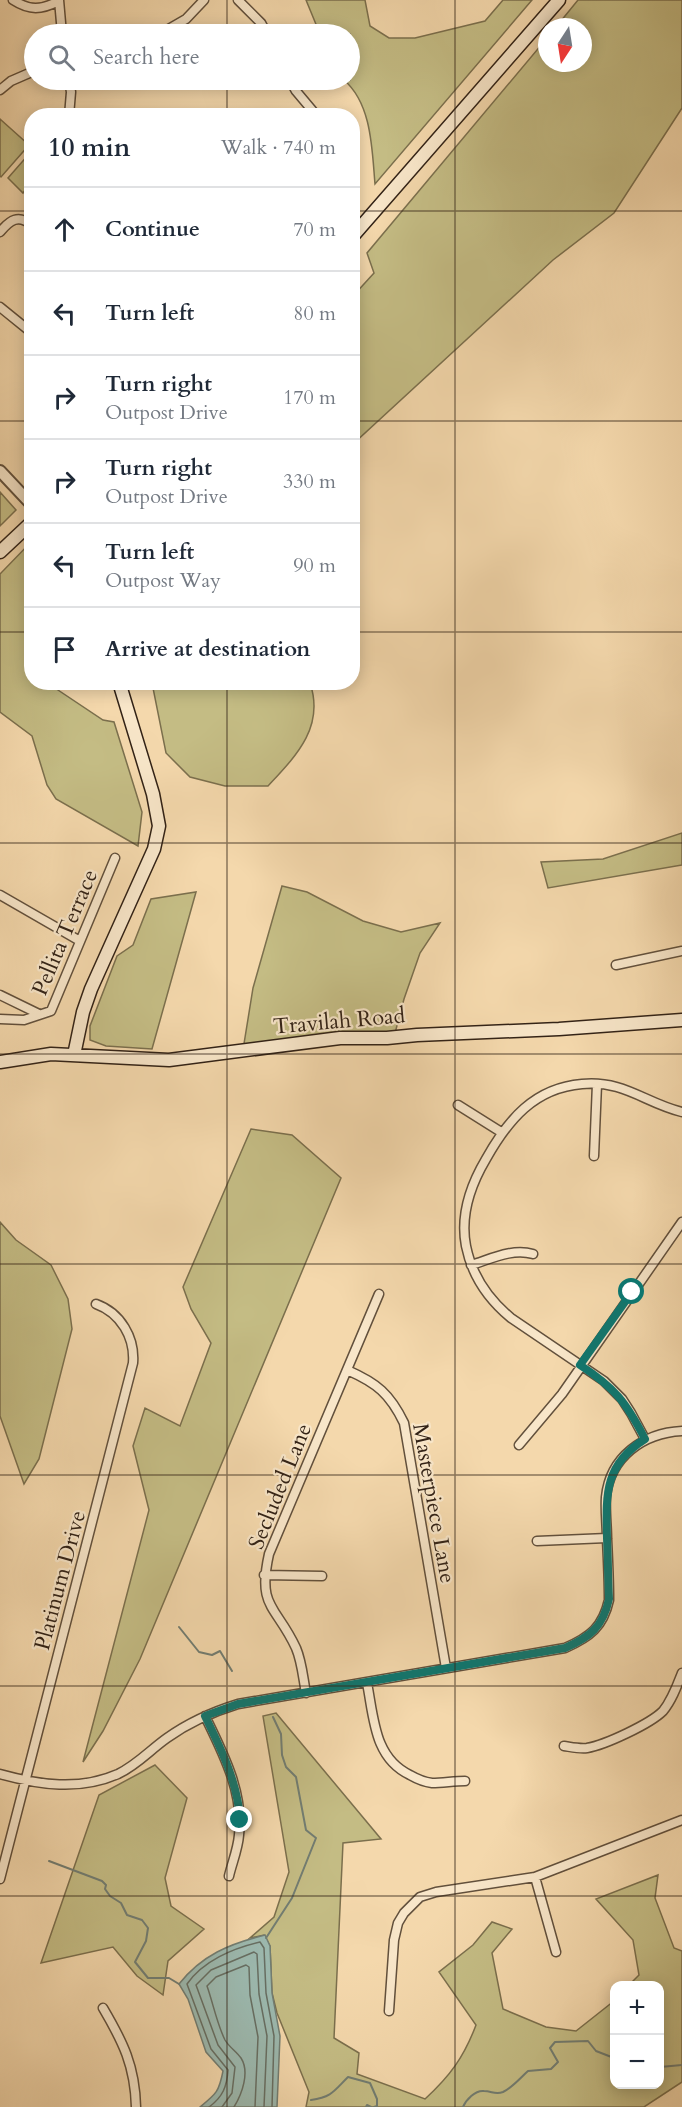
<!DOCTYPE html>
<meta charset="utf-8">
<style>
:root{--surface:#fff;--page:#f2f2f3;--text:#1f2937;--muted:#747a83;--line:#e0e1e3}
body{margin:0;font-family:Cardo,serif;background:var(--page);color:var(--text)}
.controls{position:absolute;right:18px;bottom:18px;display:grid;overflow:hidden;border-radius:12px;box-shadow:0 3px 15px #0003}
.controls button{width:54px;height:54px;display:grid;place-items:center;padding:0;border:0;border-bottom:2px solid var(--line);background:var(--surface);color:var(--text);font:30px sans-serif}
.compass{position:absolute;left:538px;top:18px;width:54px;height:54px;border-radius:50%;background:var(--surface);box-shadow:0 3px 15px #0003;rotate:192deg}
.stop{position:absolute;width:18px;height:18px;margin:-14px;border:4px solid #0f766e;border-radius:50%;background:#fff}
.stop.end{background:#0f766e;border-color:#fff;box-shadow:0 2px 6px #0008}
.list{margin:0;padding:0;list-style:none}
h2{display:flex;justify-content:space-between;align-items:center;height:78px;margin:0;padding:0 24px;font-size:26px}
h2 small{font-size:20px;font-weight:400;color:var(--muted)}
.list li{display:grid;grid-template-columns:39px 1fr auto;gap:18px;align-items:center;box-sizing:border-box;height:84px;padding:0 24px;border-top:2px solid var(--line)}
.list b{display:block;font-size:22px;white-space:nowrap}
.list p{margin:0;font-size:20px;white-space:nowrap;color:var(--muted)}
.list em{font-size:20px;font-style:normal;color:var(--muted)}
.icon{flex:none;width:33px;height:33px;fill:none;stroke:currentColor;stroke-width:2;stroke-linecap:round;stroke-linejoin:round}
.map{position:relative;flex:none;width:682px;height:2107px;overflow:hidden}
.search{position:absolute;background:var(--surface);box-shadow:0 3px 15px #0003;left:24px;top:24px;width:336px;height:66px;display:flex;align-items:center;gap:15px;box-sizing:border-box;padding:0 21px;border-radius:33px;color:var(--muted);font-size:22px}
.panel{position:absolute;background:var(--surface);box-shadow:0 3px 15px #0003;left:24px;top:108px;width:336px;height:582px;border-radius:24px}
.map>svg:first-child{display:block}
.green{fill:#c4bc84;stroke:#7b6f4d;stroke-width:1.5}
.water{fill:#9cb9af;stroke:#727d72;stroke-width:1.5}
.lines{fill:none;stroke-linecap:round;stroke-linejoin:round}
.shore{stroke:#676e62;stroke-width:1.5}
.stream{stroke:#727d72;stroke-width:2}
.minor-casing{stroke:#62503c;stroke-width:11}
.tertiary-casing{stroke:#62503c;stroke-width:14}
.secondary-casing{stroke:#322216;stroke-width:15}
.minor{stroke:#f8e6c9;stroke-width:8}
.tertiary{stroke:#f8e6c9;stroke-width:10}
.secondary{stroke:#f8e6c9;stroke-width:12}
.route{stroke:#0f766e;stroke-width:8}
.grid{fill:none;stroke:#322216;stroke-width:1.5;stroke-opacity:0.55}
.labels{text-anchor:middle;stroke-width:4.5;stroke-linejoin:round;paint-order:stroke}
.street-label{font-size:22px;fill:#322216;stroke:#f8e6c9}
</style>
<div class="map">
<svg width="682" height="2107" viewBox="0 0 682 2107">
<rect width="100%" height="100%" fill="#f4d8ac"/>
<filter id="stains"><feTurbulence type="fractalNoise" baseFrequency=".00333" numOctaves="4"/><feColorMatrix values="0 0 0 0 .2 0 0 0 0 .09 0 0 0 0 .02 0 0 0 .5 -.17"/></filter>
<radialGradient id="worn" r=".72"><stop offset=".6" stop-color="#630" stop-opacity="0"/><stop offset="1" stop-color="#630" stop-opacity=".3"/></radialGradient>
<path class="green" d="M306 0H365L370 26 389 38H415L485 21 503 0H532L375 184C372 150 372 104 344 80H350V34H320Z
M578 0H682V108L614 213 553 260 353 444V296L374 273 367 253 547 38V63H583V27H556Z
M0 119 29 145 1 177 0 176Z
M29 154 31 156V182L23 193 8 178Z
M0 492 16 510 0 526Z
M31 542 32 682 51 683 55 688 103 720 114 722 142 812 138 846 56 799 47 785 32 736 0 712V574Z
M152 683H310C325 727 296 756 268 786H225L190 777 166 753Z
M682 833V865L548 888 541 862 603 859Z
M282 886 307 892 363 921 401 932 440 923 420 953 404 999 394 1037 243 1050 253 988Z
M196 892 152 1049 106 1046 90 1040V1026L117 956 133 945 151 899Z
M251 1129 292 1135 341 1178 140 1659 103 1731 83 1762 149 1510 133 1446 145 1408 180 1426 211 1343 191 1309 183 1287Z
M0 1222 16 1240 51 1265 68 1299 72 1329 39 1459 24 1484 0 1416Z
M276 1713 381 1839 343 1843 334 2038 359 2053 357 2074 425 2099C450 2076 464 2057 476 2025L439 1972 473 1945 492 1922 512 1929 492 1953 503 2009 546 2027 576 2031 614 2001V2084H660V1986L629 1985 639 1975 633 1940 596 1899 658 1875 655 1898 674 1948 682 1951V2082L644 2107H306L309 2092 277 2013 272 1993 270 1946 264 1935 250 1938 274 1917 289 1872 263 1716Z
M155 1765 187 1798 165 1878 171 1906 204 1929 168 1961 163 1995 137 1976 113 1947 41 1963 99 1795Z"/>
<path class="water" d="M265 1935 270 1946 272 1993 280 2036 277 2107H200C216 2094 219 2092 223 2071L206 2052 188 1999 179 1984C202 1955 229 1944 265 1935Z"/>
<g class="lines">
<path class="shore" d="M209 2107C223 2097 227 2086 228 2070L211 2049 187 1984C203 1961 233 1948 260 1942L264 1948 266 1993 274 2036 272 2107
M222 2107 232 2093 235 2067 218 2045 196 1985 211 1970 254 1952 257 1954 259 1994 267 2036 264 2107
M234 2107C242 2094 250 2072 241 2058 236 2051 229 2047 225 2040 217 2024 213 2003 207 1986L216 1977 246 1965 249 1967 250 1995 258 2037 255 2107"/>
<path class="stream" d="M179 1627 199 1652 212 1655 220 1651 232 1671
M49 1861 102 1881 106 1885 105 1889 110 1896 121 1903 127 1915 142 1920 148 1928 146 1941 135 1962 148 1978H169L179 1984
M266 1938 292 1898 316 1838 306 1830 296 1777 286 1767 282 1755 281 1734 273 1717
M660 2067 682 2065
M311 2100C332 2097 334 2091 348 2077L370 2083 377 2099V2106L374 2107
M366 2107 367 2105 371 2107
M463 2107C466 2100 475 2090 484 2091 492 2091 495 2095 503 2092 513 2087 520 2078 528 2071L551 2069 558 2062 550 2048 555 2042 588 2041 596 2051 614 2058"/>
<g class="minor-casing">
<path id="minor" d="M13 0C30 11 41 10 59 1
M59 0 62 34
M238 0 261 23 267 34
M160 34 186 19 204 0
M69 80 71 92 69 116
M290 80 296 91 317 116
M0 90 11 81 34 71
M0 232C10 220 18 214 32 225
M0 307 32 333
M0 895 80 941
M616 965 682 951
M0 995 39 1014
M0 1019 24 1020 51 1011 115 858
M458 1105 501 1132
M594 1156 597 1084
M471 1265C491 1259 512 1248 533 1254
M347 1370C377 1383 390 1394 404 1423L446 1668
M645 1439 631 1413 622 1399 604 1381 511 1318C488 1299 472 1276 466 1246 460 1215 470 1186 486 1159 508 1120 534 1088 582 1084 624 1080 645 1103 682 1112
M519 1445 562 1394 682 1222
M537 1541 607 1538
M264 1575 322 1576
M367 1683C374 1718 374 1758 410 1775 417 1779 424 1782 432 1783 443 1783 454 1781 465 1781
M306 1693C303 1678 302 1662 296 1648 276 1605 257 1608 269 1554L379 1294
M205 1716C223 1753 244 1793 239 1835 238 1849 232 1863 229 1876
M564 1746C571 1747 580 1749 587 1748 605 1745 650 1724 663 1711 672 1700 677 1686 682 1673
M0 1774C40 1785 79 1791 118 1774 137 1765 150 1750 167 1738 188 1723 212 1712 238 1704L565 1648C590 1637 603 1627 609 1600 609 1579 608 1559 607 1539 607 1526 605 1511 606 1497 610 1457 643 1433 682 1431
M535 1877 556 1952
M0 1879 133 1363C135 1338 121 1313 96 1304
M103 2008C123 2042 135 2066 136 2107
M389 2011 394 1940 398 1923 404 1913 420 1897 436 1892 535 1877 682 1820"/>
</g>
<g class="tertiary-casing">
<path id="tertiary" d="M0 471 32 505"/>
</g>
<g class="secondary-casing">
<path id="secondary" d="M352 237 559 0
M0 552 32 522
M74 1055 83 1012 91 989 154 849 159 826 153 794 119 682
M0 1062 51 1054 169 1060 340 1038H387L417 1035 559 1029 682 1020"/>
</g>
<use href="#minor" class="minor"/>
<use href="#tertiary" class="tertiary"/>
<use href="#secondary" class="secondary"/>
</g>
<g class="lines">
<path class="route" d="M240 1820C238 1783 221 1749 205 1716L238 1704 565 1648C590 1637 603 1627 609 1599 608 1579 608 1558 607 1538 606 1495 604 1465 645 1439 626 1402 615 1388 580 1365L632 1292"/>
</g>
<path class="grid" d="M227 0V34M455 0V2107M227 80V116M0 211H32M352 211H682M0 421H32M352 421H682M0 632H32M352 632H682M227 682V2107M0 843H682M0 1054H682M0 1264H682M0 1475H682M0 1686H682M0 1896H682"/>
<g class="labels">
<g class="street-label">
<text transform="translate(64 932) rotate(-67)" y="8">Pellita Terrace</text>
<text transform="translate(339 1020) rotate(-5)" y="8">Travilah Road</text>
<text transform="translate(279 1486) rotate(-68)" y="8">Secluded Lane</text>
<text transform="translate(435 1503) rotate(80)" y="8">Masterpiece Lane</text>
<text transform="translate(59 1580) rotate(-75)" y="8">Platinum Drive</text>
</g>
</g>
<rect width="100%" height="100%" filter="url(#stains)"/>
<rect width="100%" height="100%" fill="url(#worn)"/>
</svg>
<div class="controls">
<button>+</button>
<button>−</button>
</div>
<svg class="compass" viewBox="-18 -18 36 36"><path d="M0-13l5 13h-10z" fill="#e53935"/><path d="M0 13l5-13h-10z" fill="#747a83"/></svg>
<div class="stop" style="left:632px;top:1292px"></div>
<div class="stop end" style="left:240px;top:1820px"></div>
<div class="search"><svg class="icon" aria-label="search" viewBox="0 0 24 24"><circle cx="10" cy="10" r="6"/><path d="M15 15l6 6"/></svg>Search here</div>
<section class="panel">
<h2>10 min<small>Walk · 740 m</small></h2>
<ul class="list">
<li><svg class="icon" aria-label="ahead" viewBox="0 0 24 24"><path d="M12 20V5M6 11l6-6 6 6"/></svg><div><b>Continue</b></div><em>70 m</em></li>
<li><svg class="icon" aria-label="left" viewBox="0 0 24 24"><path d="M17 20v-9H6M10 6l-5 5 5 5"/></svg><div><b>Turn left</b></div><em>80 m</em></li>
<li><svg class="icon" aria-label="right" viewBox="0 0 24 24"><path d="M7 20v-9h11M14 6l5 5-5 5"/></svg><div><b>Turn right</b><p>Outpost Drive</p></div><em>170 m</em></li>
<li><svg class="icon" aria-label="right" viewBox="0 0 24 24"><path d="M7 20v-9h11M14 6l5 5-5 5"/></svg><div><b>Turn right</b><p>Outpost Drive</p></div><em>330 m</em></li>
<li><svg class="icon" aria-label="left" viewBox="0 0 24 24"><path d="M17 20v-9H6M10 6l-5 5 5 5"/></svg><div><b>Turn left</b><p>Outpost Way</p></div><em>90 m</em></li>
<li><svg class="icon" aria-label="arrive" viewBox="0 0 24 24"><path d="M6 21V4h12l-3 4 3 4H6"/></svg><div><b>Arrive at destination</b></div></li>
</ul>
</section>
</div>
